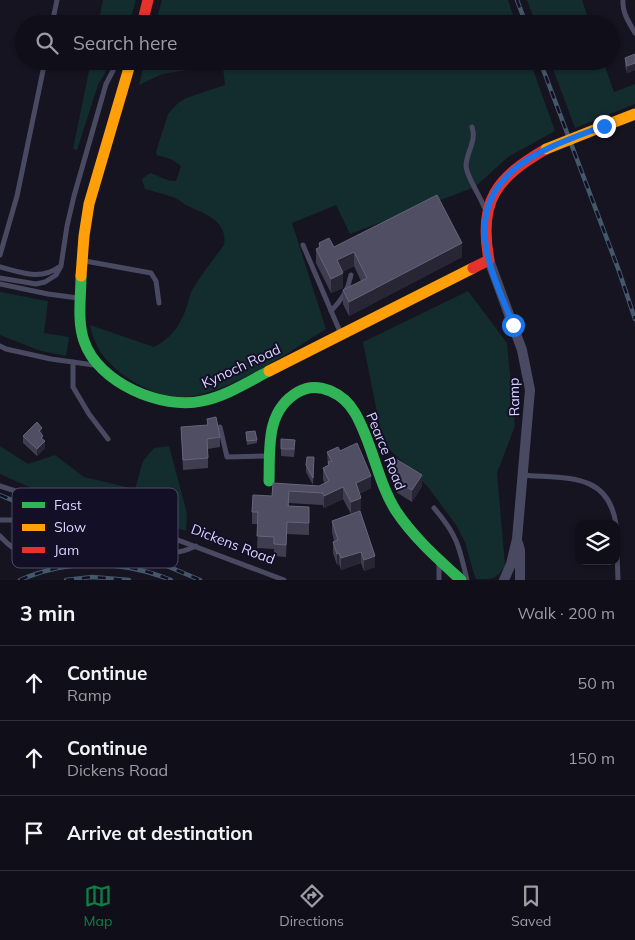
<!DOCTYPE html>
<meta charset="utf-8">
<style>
:root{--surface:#100f19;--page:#191822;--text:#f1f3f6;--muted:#9c9ca2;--line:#302f38;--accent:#0b8043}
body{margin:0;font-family:Mulish,sans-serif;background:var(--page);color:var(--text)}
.controls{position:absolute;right:15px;bottom:15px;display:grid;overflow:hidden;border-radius:10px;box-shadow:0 1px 4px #0004}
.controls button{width:45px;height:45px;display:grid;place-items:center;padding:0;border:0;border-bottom:1px solid var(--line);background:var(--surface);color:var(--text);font:25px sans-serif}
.stop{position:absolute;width:15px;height:15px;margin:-11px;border:4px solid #1a73e8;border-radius:50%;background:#fff}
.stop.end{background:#1a73e8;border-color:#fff;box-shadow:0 1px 5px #0008}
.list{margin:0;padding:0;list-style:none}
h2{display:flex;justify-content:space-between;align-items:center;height:65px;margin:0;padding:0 20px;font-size:21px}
h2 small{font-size:16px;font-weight:400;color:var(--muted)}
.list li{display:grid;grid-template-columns:32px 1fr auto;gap:15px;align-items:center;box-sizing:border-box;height:75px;padding:0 20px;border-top:1px solid var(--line)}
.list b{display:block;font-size:19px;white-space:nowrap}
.list p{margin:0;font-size:16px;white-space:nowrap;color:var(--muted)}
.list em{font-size:16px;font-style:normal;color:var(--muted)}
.icon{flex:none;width:28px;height:28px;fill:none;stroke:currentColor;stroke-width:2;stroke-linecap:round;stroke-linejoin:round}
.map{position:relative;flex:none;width:635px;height:580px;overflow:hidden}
.search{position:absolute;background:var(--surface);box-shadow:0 1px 4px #0004;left:15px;right:15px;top:15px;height:55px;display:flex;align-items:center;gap:12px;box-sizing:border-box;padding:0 18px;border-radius:28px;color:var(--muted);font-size:19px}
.sheet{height:290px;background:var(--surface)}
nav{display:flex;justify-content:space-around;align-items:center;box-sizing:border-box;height:70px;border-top:1px solid var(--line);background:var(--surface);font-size:14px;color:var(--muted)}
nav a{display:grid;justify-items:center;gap:2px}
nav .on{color:var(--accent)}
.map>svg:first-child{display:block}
.green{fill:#132c2d}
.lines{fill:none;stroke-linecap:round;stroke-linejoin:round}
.lane{stroke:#4a4962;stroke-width:5}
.street{stroke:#4a4962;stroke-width:10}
.fast{stroke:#30b455;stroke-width:11}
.slow{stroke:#ff9f0a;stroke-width:11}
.jam{stroke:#e5322d;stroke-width:11}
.rail-casing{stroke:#43596b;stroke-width:4.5}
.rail{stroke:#130f26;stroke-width:2.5;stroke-dasharray:8;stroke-linecap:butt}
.slow-bridge{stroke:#ff9f0a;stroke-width:11}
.wall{fill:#403d50}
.shaded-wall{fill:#282635}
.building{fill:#504e63;stroke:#66637b}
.route{stroke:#1a73e8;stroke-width:6}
.labels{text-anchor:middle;stroke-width:4;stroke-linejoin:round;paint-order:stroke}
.street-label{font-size:14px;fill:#d9d4ff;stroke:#130f26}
.key{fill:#130f26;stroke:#4e4a67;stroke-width:1}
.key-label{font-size:14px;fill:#d9d4ff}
</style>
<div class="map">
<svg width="635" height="580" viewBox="0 0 635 580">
<rect width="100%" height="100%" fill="#161421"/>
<path class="green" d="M103 0H136L129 24H98Z
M162 0H508L516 24H155Z
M527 0H582L590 24H536Z
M91 61H112L98 85 77 150 73 149Z
M145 61H530L555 131 508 157 475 187 350 234 336 205 292 223 326 329C289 352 219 401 175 397 158 395 143 388 129 379 108 365 95 350 90 325L154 347C171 338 179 327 186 309 189 301 189 294 194 287 203 272 214 259 224 245 228 221 205 214 188 206 183 204 180 200 175 198 165 194 155 192 145 189L142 179 150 173C160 176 165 181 176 181L181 166 173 160 157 155 156 152 168 114 178 103 186 98 225 85 223 68 206 66 182 71 162 74 139 85Z
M550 61H603L614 92 635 84V104L575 128Z
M468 291 507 343 515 426 497 473 505 565C498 579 492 580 476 579L473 571 465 542 456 525 428 487 383 443 363 342Z
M0 292 48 301 44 333 69 337 66 356 41 351 0 335Z
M0 446 28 464 55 455 84 477 135 489 143 461 154 448 169 446 187 513 186 531 112 506 38 491 0 474Z"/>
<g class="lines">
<path class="lane" d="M623 0C622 13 629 22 635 33
M52 24 57 0
M472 127C477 141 466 153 466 166 467 178 480 195 484 207
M303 245 341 334
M0 255 17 196 45 61
M85 261 151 273 156 281 159 303
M0 267C20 272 40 281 59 267
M0 278 36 284 45 282 56 275 61 266 67 226 74 196 106 84 118 61
M0 284 48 294 78 298
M331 311C342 300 348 290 351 275
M0 346 6 349 51 359 94 365
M73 362V387L89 414 108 439
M220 427 227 457 268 456
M522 475C564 479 608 471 616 524
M0 486 46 501 87 510 130 522 284 580
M46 501C68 524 112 530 141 541 151 544 163 551 174 552 181 553 189 549 196 546
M434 508C457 535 459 545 467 580
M0 520C13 520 31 519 43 524 73 538 39 580 0 536
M616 524 618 580
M439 564V580"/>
<path class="street" d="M489 260 522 350 530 390 517 539 511 564 504 580
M518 543 520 550V580"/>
<path class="fast" d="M81 276C81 297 77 321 84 341 98 383 162 410 202 401 226 396 248 382 269 371
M269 481C270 449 265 411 298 392 319 380 344 394 355 413 373 444 377 481 396 511 414 538 438 559 461 580"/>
<path class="slow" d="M604 126 635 114
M81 276 84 236 89 204 131 61
M269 371 473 268"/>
<path class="jam" d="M142 24 148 0
M473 268 489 260C478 201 496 178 546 149"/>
<g class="rail-casing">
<path id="rail" d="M517 0 526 24
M540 61 619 271 635 319
M0 495 200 580
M20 580C68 559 123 560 171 580
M66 580 92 577 129 580"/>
</g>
<use href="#rail" class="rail"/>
<path class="slow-bridge" d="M546 149 604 126"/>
</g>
<path class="wall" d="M635 54V70L627 73 625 66V58Z
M319 243 334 247 462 257 349 316 343 304V290L361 281 354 266 342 272 343 288 331 293 316 263V249L319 248Z
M207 419 220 437V447L208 449V468L183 470 181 427 207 425Z
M246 432 257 440V443L247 445Z
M42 435 45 448 37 456 23 443V436Z
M295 448 294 457 281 456V449Z
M340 451 371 488 359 494 361 510 352 514 375 567 364 571 361 563 341 570 339 564 337 565 333 553V542L334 541 332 532V521L351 514 343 499 324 508 322 504V505L289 503V506L309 519V535L287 534 286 557 274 556V549L257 548 258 524H252V512L272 496 273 483 319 486 325 484 323 480V468L328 465 327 452Z
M314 464 313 485 306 472V465Z
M391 468 422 486 412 502 396 492 395 488V484L392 482 391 479Z"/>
<path class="shaded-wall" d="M635 63V70L627 73V66Z
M462 243V257L349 316V302Z
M354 252V266L337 275V260Z
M343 273V288L331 293V279Z
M42 428V435L39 431Z
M43 436V442L45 441V448L37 456V449L41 438Z
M422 475V486L412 502V490Z
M371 476V488L356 495V483Z
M343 487V499L324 508V496Z
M361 498V510L351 514V502Z
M361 552V563L341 570V558Z
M339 553V564L337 565V554Z
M375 556V567L364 571V560Z"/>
<path class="building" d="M635 54V63L627 66 625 58Z
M437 195 462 243 349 302 343 290 367 278 354 252 337 260 343 273 331 279 316 249 320 247 319 243 329 238 334 247Z
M216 417 220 437 207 439 208 458 183 460 181 427 208 425 207 419Z
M37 422 42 428 39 431 43 436 41 438 45 441 37 449 23 436Z
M255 431 257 440 247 441 246 432Z
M281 439 295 440 294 449H281Z
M357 443 371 476 356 483 361 498 351 502 343 487 324 496 322 492V493L289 491 288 506 309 507V523L287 522 286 545 274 544V537L257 536 258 512H252L253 495 272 496 273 483 319 486 329 481 323 468 329 465 328 462 332 461 327 452 338 447 340 451Z
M307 457H314L313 478 306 465Z
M396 459 422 475 412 490 396 481 395 477 396 474 392 471 391 468Z
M360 511 375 556 364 560 361 552 341 558 339 553 337 554 333 542 338 540 332 521Z"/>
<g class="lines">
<path class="route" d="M513 325C503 298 487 267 485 238 479 167 552 146 604 126"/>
</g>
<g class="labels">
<g class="street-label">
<text transform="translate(241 366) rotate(-25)" y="5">Kynoch Road</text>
<text transform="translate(514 397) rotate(-91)" y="5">Ramp</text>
<text transform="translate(386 451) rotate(68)" y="5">Pearce Road</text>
<text transform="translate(233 544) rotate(21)" y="5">Dickens Road</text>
</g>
</g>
<rect x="12" y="488" width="166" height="80" rx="8" class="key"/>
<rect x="22" y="502" width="23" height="6" fill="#30b455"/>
<rect x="22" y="524" width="23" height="7" fill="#ff9f0a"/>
<rect x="22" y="547" width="23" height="6" fill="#e5322d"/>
<g class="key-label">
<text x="54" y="510">Fast</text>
<text x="54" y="532">Slow</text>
<text x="54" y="555">Jam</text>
</g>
</svg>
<div class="controls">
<button><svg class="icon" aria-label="layers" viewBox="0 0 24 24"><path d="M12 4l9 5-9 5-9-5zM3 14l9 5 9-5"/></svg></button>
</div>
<div class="stop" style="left:513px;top:325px"></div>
<div class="stop end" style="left:604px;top:126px"></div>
<div class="search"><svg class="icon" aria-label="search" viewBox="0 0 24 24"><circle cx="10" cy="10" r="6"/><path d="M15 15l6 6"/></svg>Search here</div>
</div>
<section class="sheet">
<h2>3 min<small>Walk · 200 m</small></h2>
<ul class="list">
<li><svg class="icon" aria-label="ahead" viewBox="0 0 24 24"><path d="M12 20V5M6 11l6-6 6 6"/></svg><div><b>Continue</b><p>Ramp</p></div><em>50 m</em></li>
<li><svg class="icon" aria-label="ahead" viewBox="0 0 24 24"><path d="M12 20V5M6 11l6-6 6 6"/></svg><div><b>Continue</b><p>Dickens Road</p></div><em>150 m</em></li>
<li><svg class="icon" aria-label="arrive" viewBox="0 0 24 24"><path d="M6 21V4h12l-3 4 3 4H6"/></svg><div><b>Arrive at destination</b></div></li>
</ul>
</section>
<nav>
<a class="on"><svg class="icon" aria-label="map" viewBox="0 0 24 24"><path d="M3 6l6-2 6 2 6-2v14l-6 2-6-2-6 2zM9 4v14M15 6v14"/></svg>Map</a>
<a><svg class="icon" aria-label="directions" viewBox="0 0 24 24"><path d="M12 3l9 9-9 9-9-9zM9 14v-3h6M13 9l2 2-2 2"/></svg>Directions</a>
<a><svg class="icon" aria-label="saved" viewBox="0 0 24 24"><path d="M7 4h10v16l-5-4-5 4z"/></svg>Saved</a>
</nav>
